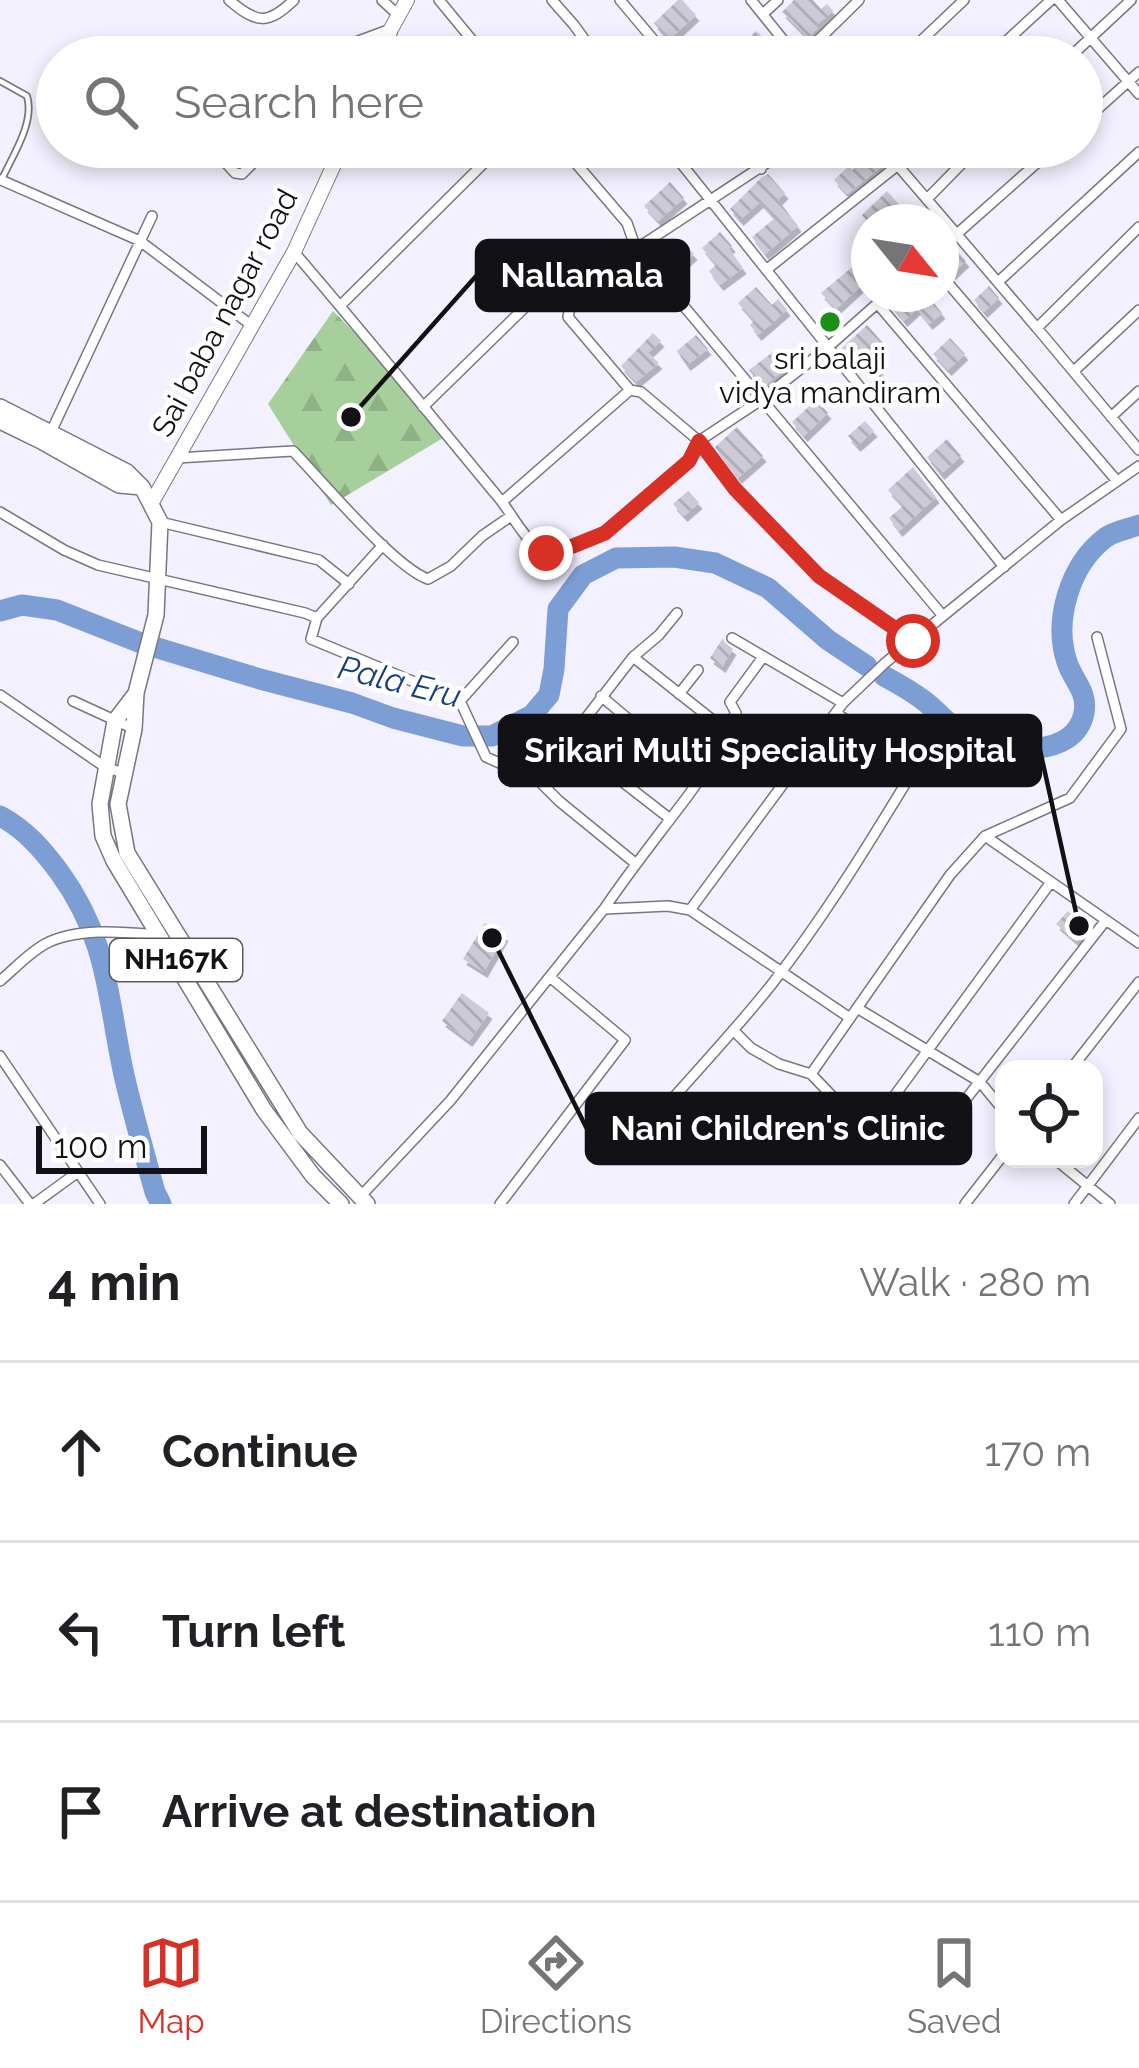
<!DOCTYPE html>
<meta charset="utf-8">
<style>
:root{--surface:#fff;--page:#f6f6f6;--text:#202124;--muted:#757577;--line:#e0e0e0;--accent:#d93025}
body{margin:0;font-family:Raleway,sans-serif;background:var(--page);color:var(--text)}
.controls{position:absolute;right:36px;bottom:36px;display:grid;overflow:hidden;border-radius:24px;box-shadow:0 6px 18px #0003}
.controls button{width:108px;height:108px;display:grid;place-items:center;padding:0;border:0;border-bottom:3px solid var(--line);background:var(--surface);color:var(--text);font:60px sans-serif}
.compass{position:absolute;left:851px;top:204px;width:108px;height:108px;border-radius:50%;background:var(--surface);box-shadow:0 6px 18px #0003;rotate:120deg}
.scale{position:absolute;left:36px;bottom:30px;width:171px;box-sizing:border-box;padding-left:12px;border:6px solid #121216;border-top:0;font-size:33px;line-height:42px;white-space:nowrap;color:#121216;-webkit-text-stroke:9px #fff;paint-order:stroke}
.stop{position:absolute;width:36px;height:36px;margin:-27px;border:9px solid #d93025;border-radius:50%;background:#fff}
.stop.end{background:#d93025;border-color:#fff;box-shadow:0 3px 12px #0008}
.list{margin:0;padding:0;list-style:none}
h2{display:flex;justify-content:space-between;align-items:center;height:156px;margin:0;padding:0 48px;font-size:51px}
h2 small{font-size:39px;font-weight:400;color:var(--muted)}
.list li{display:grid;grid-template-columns:78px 1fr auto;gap:36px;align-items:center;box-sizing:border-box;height:180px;padding:0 48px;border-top:3px solid var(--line)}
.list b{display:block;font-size:45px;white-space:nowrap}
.list em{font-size:39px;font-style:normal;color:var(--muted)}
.icon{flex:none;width:66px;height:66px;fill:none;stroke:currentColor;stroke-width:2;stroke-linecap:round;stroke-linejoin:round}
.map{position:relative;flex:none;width:1139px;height:1204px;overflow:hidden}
.search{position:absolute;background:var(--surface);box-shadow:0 6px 18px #0003;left:36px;right:36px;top:36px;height:132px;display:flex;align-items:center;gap:30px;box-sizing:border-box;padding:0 42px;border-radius:66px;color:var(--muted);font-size:45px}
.sheet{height:696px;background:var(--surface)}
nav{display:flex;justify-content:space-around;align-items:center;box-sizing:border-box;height:168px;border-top:3px solid var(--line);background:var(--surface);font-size:33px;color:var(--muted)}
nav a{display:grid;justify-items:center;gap:6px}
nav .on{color:var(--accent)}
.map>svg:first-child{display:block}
.forest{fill:url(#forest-firs)}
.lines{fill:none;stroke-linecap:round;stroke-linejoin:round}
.river{stroke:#7d9ed4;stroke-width:21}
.building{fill:url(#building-back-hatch);filter:url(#shadow)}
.service-casing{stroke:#787682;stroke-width:8}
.minor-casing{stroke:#787682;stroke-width:12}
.secondary-casing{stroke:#787682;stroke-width:16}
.trunk-casing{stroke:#787682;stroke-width:18}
.service{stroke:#fff;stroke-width:4.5}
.minor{stroke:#fff;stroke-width:9}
.secondary{stroke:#fff;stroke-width:14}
.trunk{stroke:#fff;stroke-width:15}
.route{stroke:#d93025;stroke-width:15}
.poi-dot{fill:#1c8f19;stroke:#fff;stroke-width:4.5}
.labels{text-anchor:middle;stroke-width:9;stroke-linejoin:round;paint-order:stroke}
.shield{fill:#fff;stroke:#59595c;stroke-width:3}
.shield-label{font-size:27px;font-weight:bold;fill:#121216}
.street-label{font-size:30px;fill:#121216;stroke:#fff}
.poi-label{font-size:30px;fill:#121216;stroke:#fff}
.water-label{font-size:33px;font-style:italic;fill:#173e7e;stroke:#fff}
.leader{fill:none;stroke:#121216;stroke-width:4.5}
.callout-dot{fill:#121216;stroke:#fff;stroke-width:4.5}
.callout{fill:#121216;stroke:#121216;stroke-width:4.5}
.callout-label{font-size:33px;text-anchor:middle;font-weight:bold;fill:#fff}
</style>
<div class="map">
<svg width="1139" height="1204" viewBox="0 0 1139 1204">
<defs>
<pattern id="forest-firs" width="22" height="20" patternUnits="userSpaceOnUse" patternTransform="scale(3)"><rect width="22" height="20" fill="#a7cf9c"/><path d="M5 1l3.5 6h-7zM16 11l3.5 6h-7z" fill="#8fb186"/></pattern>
<pattern id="building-back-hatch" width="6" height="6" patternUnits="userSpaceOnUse" patternTransform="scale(3)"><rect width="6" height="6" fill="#cbcad6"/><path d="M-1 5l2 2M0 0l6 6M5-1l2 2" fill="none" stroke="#adacb7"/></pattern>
<filter id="shadow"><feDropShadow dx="3.5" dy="6" stdDeviation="0" flood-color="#0004"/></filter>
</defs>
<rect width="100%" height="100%" fill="#f3f1ff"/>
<path class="forest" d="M333 311 363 341 443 438 331 505 268 404Z"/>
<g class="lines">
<path class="river" d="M0 611 22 605 57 610 141 643 260 679 352 703 393 718 463 736H492L532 715 549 695 554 669 558 609 583 575 616 558 674 557 715 563 768 588 828 640 867 666
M884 676C897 683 911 691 923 700 941 713 951 730 973 739 1005 752 1075 759 1084 713 1088 691 1073 681 1067 662 1053 620 1070 565 1105 538 1114 531 1128 529 1139 525
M0 816C25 829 43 850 60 873 109 941 107 997 124 1075 133 1114 144 1153 155 1192L161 1204"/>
</g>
<path class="building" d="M678 0H682L696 15 669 40 654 23Z
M794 0H813L821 9 827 4 833 11 815 26 818 28 808 38 782 12Z
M756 31 773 46 763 57H755L742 45Z
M875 152 885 164 847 194 834 180 849 166 852 170Z
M768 174 785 193 778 200 798 226 765 254 752 237 775 218 760 202 740 220 730 209 761 178Z
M670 182 684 198 658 221 644 206Z
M887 191 910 217 905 222H896L891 217 885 222H868L862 215Z
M720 232 732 246 729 249 743 268 720 285 709 271 716 265 702 248Z
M681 240 694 254 671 276 658 262Z
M954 248 966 261 952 274 941 266V257Z
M869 253V295L862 285 836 309 821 293Z
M989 286 999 298 984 312 974 300Z
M756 287 772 305 778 299 787 310 758 335 750 325 754 321 738 303Z
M897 294H916L928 307 933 302 942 313 929 324 917 309 904 321 890 304Z
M867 325 884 344 857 368 841 349Z
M653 333 661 341 648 353 659 363 636 382 621 366Z
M696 335 708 349 687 365 677 351Z
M950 338 965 354 948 370 933 354Z
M773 352 786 369 763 387 749 370Z
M882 373 893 387 880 397 869 383Z
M816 400 828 413 804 436 792 422Z
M865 421 874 431 857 446 848 436Z
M737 427 763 456 738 478 715 447Z
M947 439 961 456 941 474 927 457Z
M913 467 936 497 899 531 889 518 903 506 888 490Z
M688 491 699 503 684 516 673 504Z
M723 638 725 643 733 649 722 667 710 658Z
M1068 911 1088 928 1077 942 1056 924Z
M485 923 505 935 484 972 463 959Z
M462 993 489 1013 469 1041 442 1021Z"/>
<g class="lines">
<g class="service-casing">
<path id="service" d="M0 81 27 96C35 122 13 155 2 179"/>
</g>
<g class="minor-casing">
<path id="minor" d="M229 0C257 24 268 25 294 0
M382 0 398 15
M439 0 486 57
M552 0 574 25 597 57
M620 0 668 57
M751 0 797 57
M1058 0 1139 94
M763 14 778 0
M315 57 391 29
M801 57 859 0
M904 57 964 0
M989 57 1051 0
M1070 57 1131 0
M1082 123 1139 72
M211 147 235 173 242 174 269 147
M668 147 1004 567
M742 147 761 169
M791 147 636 249 571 302 568 317 630 390 641 392 699 441 735 489 819 576 913 641
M882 147 1037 328 1139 227
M1 180 140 241 251 325
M927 199 978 147
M941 248 1055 147
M294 252C363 332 430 415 498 497 514 516 523 540 546 553L573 546 605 533 689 461 699 441 761 400 827 348 888 294
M766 270 898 165
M941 275 1117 481
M998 282 1139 152
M877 303 1061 520
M341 305 487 160
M1037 328 1139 450
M1074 371 1139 310
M423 407 559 274 568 275 582 293
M1111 417 1139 391
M51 432 152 216
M177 458 293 451C322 481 394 567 428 579L451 566 482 536 511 516
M502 502 630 390
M0 512 64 550 98 565 305 613 317 618 383 545
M160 522 319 560 349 584
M943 616 1061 520 1139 466
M317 618 311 639 460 701
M732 638 843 703
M513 642 460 701 486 757 538 780 559 801 635 863
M679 694 698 670
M0 695 105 767 123 773
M601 696 698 778
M73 701 134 729
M724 731 736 713 730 702 763 657
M568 743 588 755 669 818
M538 780 633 657 659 635 677 613
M985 836 1070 798 1121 729 1097 637
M604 909C631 869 661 832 690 793 703 775 715 755 728 737L719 725 633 657
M690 910 850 1018
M0 981C14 969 29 953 45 944 78 927 124 932 160 935
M857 1008 980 1082 1004 1111
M733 1030 751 1048 779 1064 811 1074 833 1097 859 1112 875 1115 895 1095 1051 882
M0 1056 100 1204
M1071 1069 1139 982
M811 1074 950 875 985 836 1139 943
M941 1131 1106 920
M639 1137C683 1085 730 1037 772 984 825 916 870 842 915 768L836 713
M1055 1159 1110 1204
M0 1165 30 1204
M359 1198 450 1101 604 909 668 906 690 910 843 703 885 663 943 616 636 249 627 223 562 147
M34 1204 78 1172
M500 1204 625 1040 551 978
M965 1204 1004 1154
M1074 1204 1139 1118"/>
</g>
<g class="secondary-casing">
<path id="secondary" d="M381 57 391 29 407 0
M152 502 294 252 342 147"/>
</g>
<g class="trunk-casing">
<path id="trunk" d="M0 407 127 472 142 487 160 522 156 615 136 693 134 729 118 804 127 853 300 1133 367 1204
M0 421 41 441 119 485 142 487
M134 696 115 721 100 804 103 836 114 861 264 1110 313 1176 341 1204"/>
</g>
<use href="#service" class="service"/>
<use href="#minor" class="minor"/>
<use href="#secondary" class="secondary"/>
<use href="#trunk" class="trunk"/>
</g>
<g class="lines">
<path class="route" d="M546 553 573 546 605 533 689 461 699 441 735 489 819 576 913 641"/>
</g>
<circle class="poi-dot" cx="830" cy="322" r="12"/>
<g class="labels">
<rect class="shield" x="110" y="939" width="132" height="42" rx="9"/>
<g class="shield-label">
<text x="176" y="969">NH167K</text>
</g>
<g class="street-label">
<text transform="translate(225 313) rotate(-62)" y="10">Sai baba nagar road</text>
</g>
<g class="poi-label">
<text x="830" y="369">sri balaji<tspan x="830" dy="34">vidya mandiram</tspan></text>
</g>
<g class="water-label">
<text transform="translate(400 681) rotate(14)" y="12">Pala Eru</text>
</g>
</g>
<path class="leader" d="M351 417L477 275M1079 926L1040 750M492 938L587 1129"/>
<g class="callout-dot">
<circle cx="351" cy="417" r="12"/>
<circle cx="1079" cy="926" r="12"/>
<circle cx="492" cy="938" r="12"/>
</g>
<g class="callout">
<rect x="477" y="241" width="211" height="69" rx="12"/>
<rect x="500" y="716" width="540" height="69" rx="12"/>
<rect x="587" y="1094" width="383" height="69" rx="12"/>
</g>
<g class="callout-label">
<text x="582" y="287">Nallamala</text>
<text x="770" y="762">Srikari Multi Speciality Hospital</text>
<text x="778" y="1140">Nani Children's Clinic</text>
</g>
</svg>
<div class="controls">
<button><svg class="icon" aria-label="locate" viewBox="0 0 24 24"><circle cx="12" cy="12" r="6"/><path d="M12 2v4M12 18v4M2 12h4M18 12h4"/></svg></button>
</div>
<svg class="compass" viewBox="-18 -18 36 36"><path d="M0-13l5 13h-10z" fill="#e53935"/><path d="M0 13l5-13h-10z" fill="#757577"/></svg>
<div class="scale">100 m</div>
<div class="stop" style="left:913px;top:641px"></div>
<div class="stop end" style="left:546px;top:553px"></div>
<div class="search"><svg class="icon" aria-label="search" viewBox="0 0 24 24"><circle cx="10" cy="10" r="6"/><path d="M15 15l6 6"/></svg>Search here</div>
</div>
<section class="sheet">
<h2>4 min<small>Walk · 280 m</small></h2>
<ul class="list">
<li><svg class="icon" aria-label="ahead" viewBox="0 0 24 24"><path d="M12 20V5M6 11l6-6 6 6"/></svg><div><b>Continue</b></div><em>170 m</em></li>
<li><svg class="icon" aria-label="left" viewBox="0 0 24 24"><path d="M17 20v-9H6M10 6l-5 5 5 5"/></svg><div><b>Turn left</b></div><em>110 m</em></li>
<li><svg class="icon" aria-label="arrive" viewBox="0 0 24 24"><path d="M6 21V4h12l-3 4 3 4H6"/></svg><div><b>Arrive at destination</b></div></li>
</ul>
</section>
<nav>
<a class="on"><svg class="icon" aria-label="map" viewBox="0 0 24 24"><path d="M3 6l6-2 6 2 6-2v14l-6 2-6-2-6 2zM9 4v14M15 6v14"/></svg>Map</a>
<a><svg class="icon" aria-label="directions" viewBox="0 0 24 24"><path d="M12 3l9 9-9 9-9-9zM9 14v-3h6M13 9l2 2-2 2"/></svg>Directions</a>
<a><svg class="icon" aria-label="saved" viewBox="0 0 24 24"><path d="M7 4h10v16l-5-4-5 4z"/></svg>Saved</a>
</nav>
